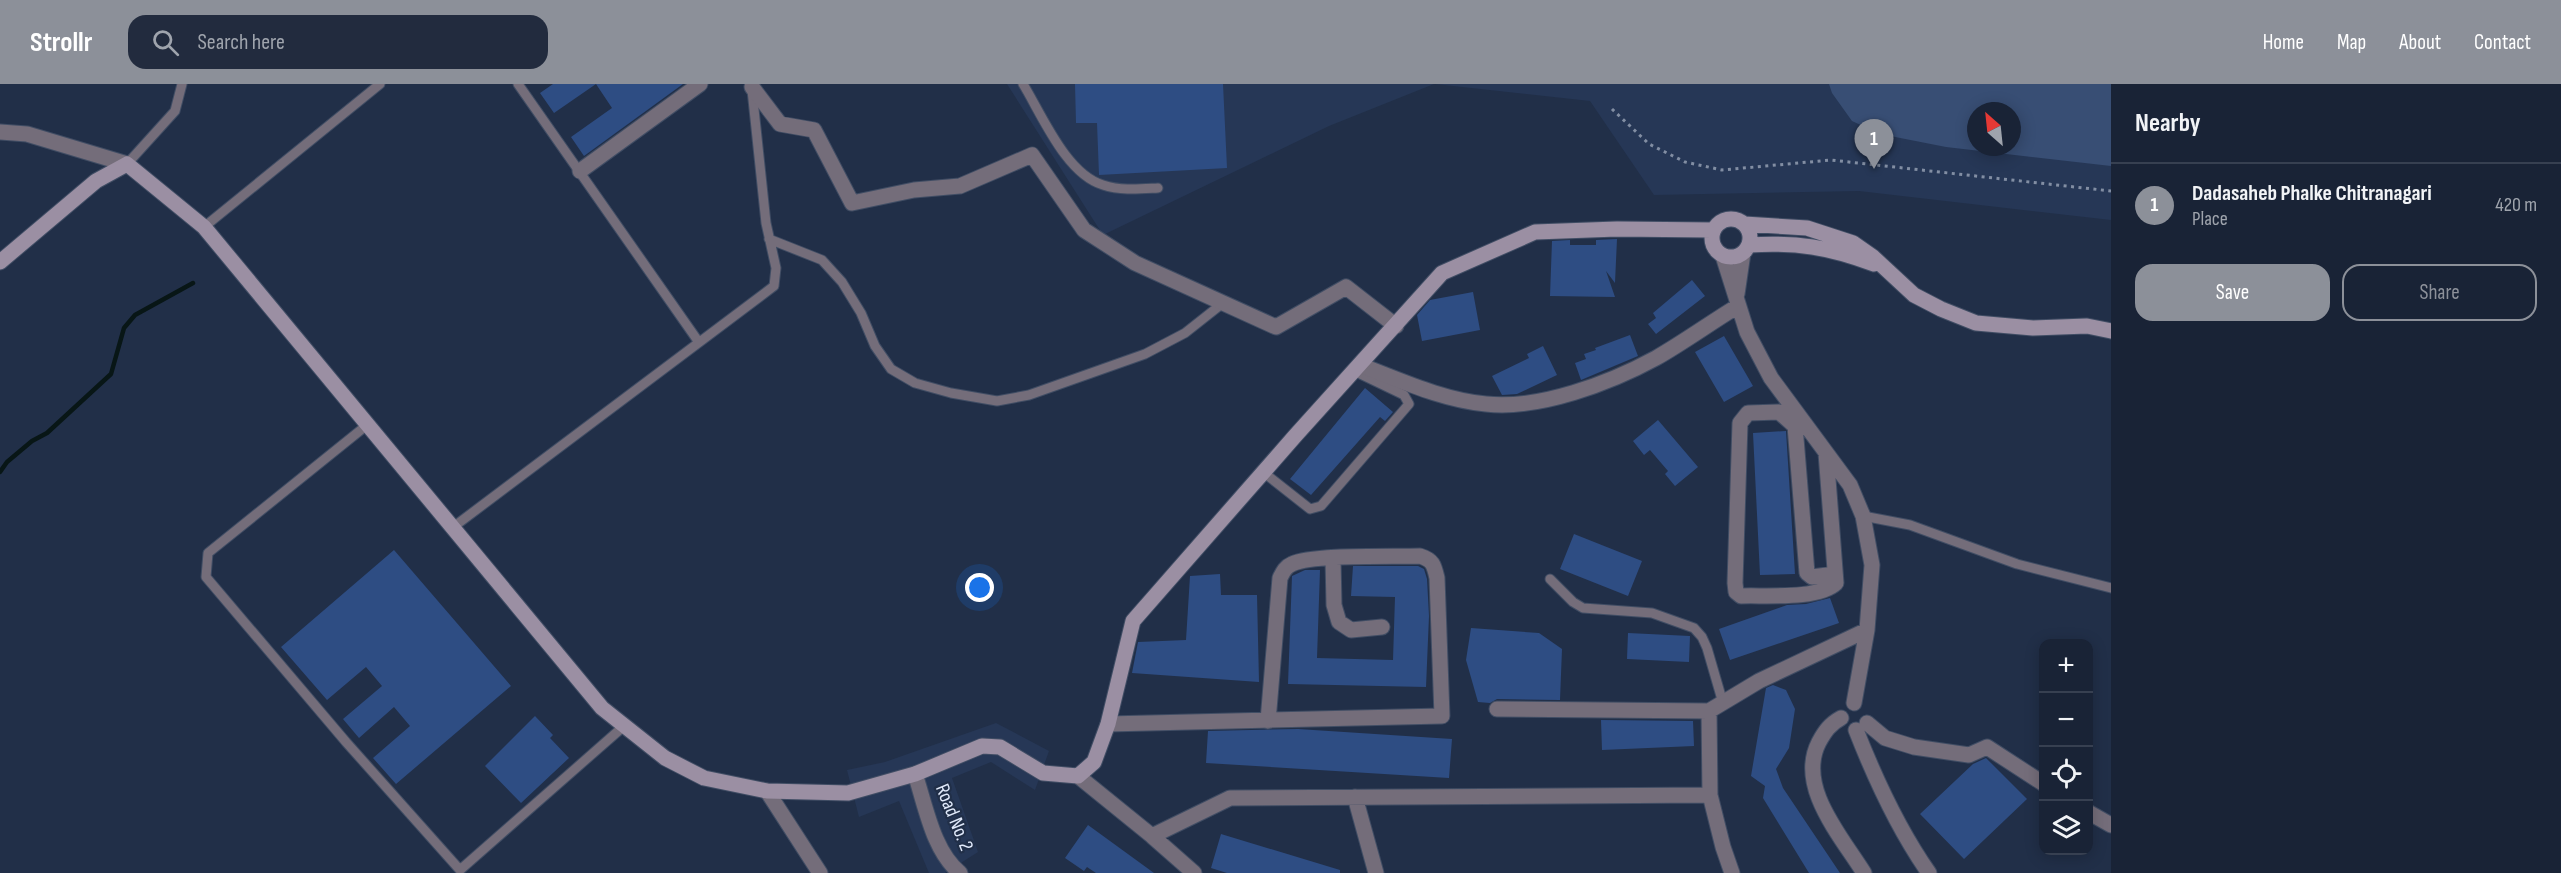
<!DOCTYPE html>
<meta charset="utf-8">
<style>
:root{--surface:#192336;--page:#222b3e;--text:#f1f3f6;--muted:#9fa4ad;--line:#374051;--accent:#8c9099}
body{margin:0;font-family:"Sofia Sans Condensed",sans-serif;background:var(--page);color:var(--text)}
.controls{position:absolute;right:18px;bottom:18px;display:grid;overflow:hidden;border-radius:12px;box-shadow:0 3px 15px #0003}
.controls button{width:54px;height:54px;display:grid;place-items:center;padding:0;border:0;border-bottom:2px solid var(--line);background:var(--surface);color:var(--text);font:30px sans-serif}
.compass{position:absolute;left:1967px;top:18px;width:54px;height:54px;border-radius:50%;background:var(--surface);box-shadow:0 3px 15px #0003;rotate:333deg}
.you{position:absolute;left:980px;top:504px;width:21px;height:21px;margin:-15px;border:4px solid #fff;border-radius:50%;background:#1a73e8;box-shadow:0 0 0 9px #1a73e833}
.badge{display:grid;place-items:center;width:39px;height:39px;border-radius:50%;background:var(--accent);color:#fff;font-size:20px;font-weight:700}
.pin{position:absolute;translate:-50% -50px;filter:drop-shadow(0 2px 3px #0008)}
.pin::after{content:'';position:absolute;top:32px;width:21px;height:18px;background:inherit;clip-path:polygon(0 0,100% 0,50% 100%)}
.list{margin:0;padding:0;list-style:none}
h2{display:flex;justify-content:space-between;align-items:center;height:78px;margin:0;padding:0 24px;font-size:26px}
h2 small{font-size:20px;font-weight:400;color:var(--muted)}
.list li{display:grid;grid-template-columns:39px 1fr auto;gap:18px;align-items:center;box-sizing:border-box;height:84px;padding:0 24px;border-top:2px solid var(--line)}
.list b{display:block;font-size:22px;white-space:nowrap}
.list p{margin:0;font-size:20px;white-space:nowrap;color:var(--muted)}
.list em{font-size:20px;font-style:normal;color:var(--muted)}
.actions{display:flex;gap:12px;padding:18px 24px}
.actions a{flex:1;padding:14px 0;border:2px solid var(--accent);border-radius:18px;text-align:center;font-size:21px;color:var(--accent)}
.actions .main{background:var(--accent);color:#fff}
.icon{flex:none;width:33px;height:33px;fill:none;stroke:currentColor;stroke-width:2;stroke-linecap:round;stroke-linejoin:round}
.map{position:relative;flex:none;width:2111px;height:789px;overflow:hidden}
header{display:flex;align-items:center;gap:36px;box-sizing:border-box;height:84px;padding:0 30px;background:var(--accent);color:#fff}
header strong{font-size:28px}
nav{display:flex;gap:33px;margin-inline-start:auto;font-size:21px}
.search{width:420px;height:54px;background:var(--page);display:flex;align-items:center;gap:15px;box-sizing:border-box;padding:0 21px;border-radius:18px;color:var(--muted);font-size:22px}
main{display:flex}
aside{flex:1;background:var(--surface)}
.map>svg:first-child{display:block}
.built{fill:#263756;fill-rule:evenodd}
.green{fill:#384e74;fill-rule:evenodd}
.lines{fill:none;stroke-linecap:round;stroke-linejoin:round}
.stream{stroke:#081616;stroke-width:4.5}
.building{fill:#2e4d83}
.lane-casing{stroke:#404d64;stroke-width:11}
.street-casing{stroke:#404d64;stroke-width:17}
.secondary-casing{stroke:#404d64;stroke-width:17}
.path{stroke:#828ea3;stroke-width:3;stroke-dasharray:3 4.5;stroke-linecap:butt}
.lane{stroke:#746d7a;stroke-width:9}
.street{stroke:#746d7a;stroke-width:15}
.secondary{stroke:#9b8fa3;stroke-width:15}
.labels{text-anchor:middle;stroke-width:4.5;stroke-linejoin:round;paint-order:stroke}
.street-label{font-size:20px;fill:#e0e9fa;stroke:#212f48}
</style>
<header>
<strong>Strollr</strong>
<div class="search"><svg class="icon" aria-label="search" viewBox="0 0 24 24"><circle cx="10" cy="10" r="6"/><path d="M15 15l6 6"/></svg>Search here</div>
<nav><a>Home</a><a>Map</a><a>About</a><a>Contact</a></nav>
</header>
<main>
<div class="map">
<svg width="2111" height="789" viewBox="0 0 2111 789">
<rect width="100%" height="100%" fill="#212f48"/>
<path class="built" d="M1007 0H1434L1329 42 1103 151Z
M1435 0H2111V136L1859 107 1654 111 1590 17ZM1976 27H2012V63H1976Z
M996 639 1049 667 1035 706 991 678 952 694 978 768 945 789H929L899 717 859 733 847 686 885 678Z"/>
<path class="green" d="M1829 0H2111V82L1946 63 1880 50 1852 37 1832 9ZM1976 27H2012V63H1976Z"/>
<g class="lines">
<path class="stream" d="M0 388 7 378 32 357 47 349 111 290 124 244 135 231 193 199"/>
</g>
<path class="building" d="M553 0H596L554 29 540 9Z
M596 0H683L584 72 571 53 612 24Z
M1075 0H1223L1227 84 1099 91 1097 39H1076Z
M1617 155 1615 199 1606 187 1615 213 1550 212 1552 157 1570 156V161H1596V156Z
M1692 196 1705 212 1656 250 1648 240 1656 234 1653 229Z
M1473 208 1480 246 1422 257 1417 231 1430 216Z
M1630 251 1638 272 1581 296 1575 279 1586 275 1584 270 1596 266 1595 264Z
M1724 252 1753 302 1724 318 1695 268Z
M1543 262 1557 291 1517 310 1502 311 1492 292 1529 274 1527 270Z
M1365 304 1393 328 1385 337 1380 333 1311 411 1290 395Z
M1658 336 1698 383 1675 402 1665 390 1668 387 1650 366 1644 371 1633 357Z
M1786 347 1795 490 1760 491 1753 349Z
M1574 450 1642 477 1628 512 1560 485Z
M394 466 511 602 396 700 373 674 410 642 394 623 359 654 343 635 382 602 366 583 327 616 281 563Z
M1353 482H1418L1424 485 1427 495 1429 532 1426 603 1288 600 1292 492 1305 486H1320L1317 574 1393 576 1395 513 1351 512Z
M1220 490 1221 511H1257L1259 598 1132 589 1138 558 1186 556 1190 492Z
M1830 514 1839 539 1730 576 1719 545 1787 521 1806 520Z
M1471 544 1539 549 1562 565 1560 616 1497 615 1490 619 1478 618 1466 576Z
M1628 549 1690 552 1689 578 1627 575Z
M1773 601 1786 606 1795 625 1789 664 1776 685 1783 704 1840 789H1809L1763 714 1765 702 1751 692 1766 604Z
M535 632 553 651 550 654 569 674 521 719 485 682Z
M1601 636 1693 637 1694 662 1602 666Z
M1298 645 1452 655 1449 694 1206 679 1208 647Z
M1986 674 2027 715 1964 775 1920 730 1973 680Z
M1088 741 1154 789H1096L1087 783 1084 787 1065 774Z
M1221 750 1340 786V789H1227L1211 784Z"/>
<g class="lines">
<g class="lane-casing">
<path id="lane" d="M518 0 698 257
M1023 0C1042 31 1066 90 1103 101 1121 107 1140 105 1158 104
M127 80 175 27 182 0
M204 143 380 0
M769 155 822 176 842 198 861 229 875 262 891 285 915 299 951 309 997 317 1029 311 1145 270 1185 249 1223 219
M367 341 208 469 206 493 346 658 460 786 624 642
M1263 388 1310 425 1321 422 1409 320 1404 311 1354 287
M1863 432 1910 441 2017 480 2111 504
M452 444 774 202 776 184 766 139 752 6
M1550 495 1573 518 1583 524 1652 529 1694 544 1702 553 1707 564 1723 619"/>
</g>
<g class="street-casing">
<path id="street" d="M752 3 780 40 814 46 852 119 914 106 960 102 1032 71 1084 146 1135 179 1276 243 1346 203 1396 242
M0 48 27 50 127 80
M580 87 700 0
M1723 172 1747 248 1771 294 1850 401 1863 432 1872 481 1867 546 1854 619
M1737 210 1743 169
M1360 281C1400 296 1442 316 1486 320 1539 326 1610 299 1656 274 1684 258 1710 239 1738 222
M1826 369 1836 499C1818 516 1765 511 1741 512L1736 508 1735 499 1740 339 1748 329 1779 328 1795 342 1807 489 1812 493 1835 490
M1333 475 1334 521 1339 538 1351 546 1382 543
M1709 627 1759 597 1867 546
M1841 634C1830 640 1825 647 1819 658 1796 702 1841 752 1864 789
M1867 639 1885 654 1914 663 1969 671 1987 663 2044 700
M1108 640 1442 632 1437 494C1434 481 1433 476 1420 472 1393 473 1313 470 1292 480 1285 483 1283 488 1280 494L1268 637
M1856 646C1876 697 1898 745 1929 789
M915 690C926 723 933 767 960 789
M1078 692 1152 752 1194 789
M767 707 820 789
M1710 711 1723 763 1732 789
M1355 713 1376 789
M2088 728 2111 741
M1152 752 1230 714 1710 711 1709 627 1497 625"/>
</g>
<g class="secondary-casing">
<path id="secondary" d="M1712 154a19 19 0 1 1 38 0a19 19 0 1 1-38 0Z
M1744 140 1807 144 1853 159 1873 173 1914 211 1941 225 1976 239 2033 244 2087 242 2111 247
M1749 161C1796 158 1829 163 1874 180
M0 178 96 97 127 80 204 143 602 624 665 674 704 694 767 707 848 709 915 690 982 662 1000 663 1043 689 1078 692 1094 678 1108 640 1133 537 1295 352 1442 189 1535 148 1617 145 1712 146"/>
</g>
<path class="path" d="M1612 25 1649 60 1685 78 1722 86 1831 76 2111 107"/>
<use href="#lane" class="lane"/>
<use href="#street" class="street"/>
<use href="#secondary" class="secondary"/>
</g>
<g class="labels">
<g class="street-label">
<text transform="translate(955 733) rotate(68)" y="7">Road No. 2</text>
</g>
</g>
</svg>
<div class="controls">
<button>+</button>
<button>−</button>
<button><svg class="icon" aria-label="locate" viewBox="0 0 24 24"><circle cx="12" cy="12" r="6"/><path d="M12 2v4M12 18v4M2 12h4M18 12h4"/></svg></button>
<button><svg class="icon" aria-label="layers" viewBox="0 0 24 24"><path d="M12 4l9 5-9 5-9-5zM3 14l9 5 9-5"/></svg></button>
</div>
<svg class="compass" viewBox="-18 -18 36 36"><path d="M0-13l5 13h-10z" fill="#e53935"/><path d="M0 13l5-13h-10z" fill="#9fa4ad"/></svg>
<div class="you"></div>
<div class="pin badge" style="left:1874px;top:85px">1</div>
</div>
<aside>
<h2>Nearby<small></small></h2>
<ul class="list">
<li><span class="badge">1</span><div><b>Dadasaheb Phalke Chitranagari</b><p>Place</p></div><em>420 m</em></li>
</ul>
<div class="actions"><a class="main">Save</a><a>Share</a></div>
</aside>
</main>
